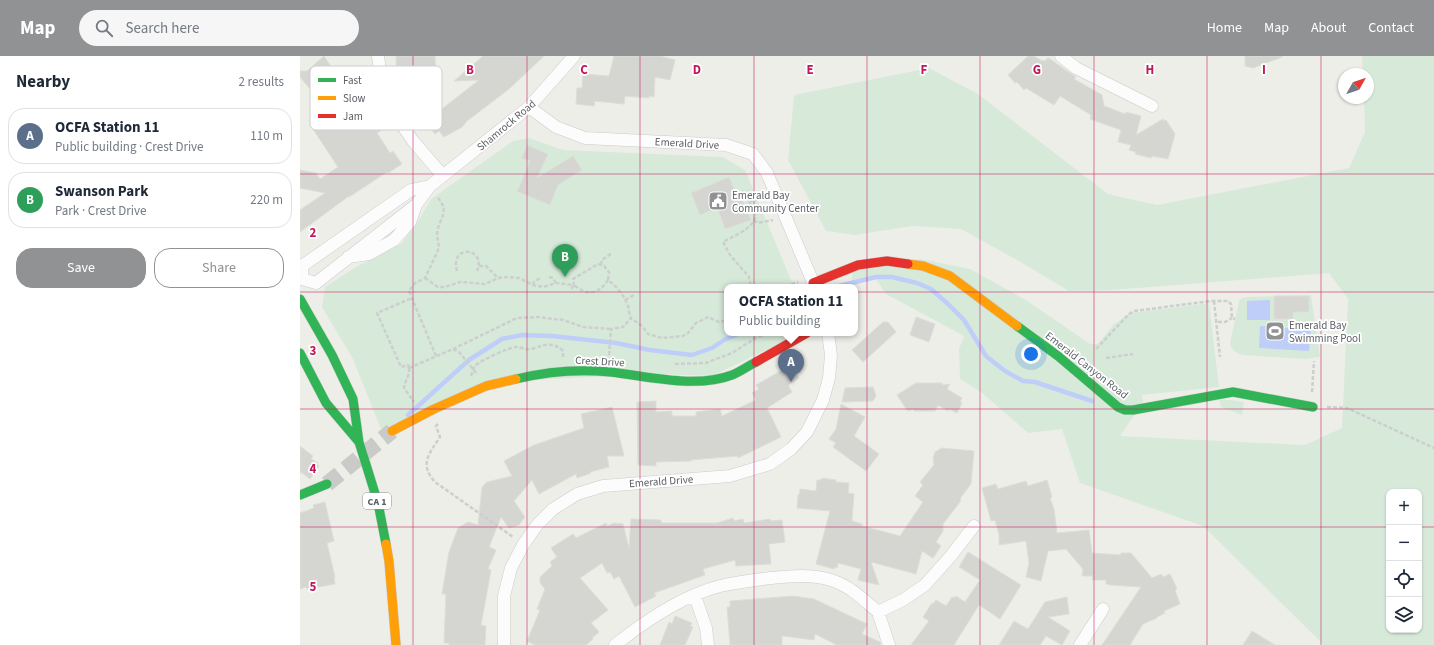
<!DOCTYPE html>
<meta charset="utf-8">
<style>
:root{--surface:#fff;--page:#f6f6f7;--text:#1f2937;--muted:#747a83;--line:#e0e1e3;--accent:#909294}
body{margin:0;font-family:"Source Sans 3",sans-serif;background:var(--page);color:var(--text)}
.controls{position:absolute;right:12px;bottom:12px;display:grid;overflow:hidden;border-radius:8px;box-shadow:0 1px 3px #0004}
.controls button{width:36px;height:36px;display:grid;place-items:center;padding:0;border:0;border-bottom:1px solid var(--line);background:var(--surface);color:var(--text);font:20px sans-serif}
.compass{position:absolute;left:1038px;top:12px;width:36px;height:36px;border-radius:50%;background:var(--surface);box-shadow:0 1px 3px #0004;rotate:50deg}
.you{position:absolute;left:731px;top:298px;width:14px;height:14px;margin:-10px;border:3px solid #fff;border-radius:50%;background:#1a73e8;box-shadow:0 0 0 6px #1a73e833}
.badge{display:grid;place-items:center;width:26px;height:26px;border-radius:50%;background:var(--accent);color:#fff;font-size:13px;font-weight:700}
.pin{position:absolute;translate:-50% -33px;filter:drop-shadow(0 1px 2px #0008)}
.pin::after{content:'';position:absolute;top:21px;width:14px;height:12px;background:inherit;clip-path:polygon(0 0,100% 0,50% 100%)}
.popup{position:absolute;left:424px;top:228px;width:134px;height:52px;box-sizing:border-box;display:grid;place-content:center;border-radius:8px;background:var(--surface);filter:drop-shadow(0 1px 3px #0005);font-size:13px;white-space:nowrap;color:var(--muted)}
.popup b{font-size:15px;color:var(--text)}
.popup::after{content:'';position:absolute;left:50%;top:100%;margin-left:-8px;border:8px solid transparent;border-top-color:var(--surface)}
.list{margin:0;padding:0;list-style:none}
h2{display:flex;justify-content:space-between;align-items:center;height:52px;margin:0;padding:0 16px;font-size:17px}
h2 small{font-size:13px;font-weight:400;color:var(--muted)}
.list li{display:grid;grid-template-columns:26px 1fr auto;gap:12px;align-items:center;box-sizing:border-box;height:56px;margin:0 8px 8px;padding:0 8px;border:1px solid var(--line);border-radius:16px}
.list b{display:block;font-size:15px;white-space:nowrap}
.list p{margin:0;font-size:13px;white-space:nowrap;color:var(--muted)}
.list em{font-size:13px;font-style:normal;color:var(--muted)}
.actions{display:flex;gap:8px;padding:12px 16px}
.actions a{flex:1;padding:9px 0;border:1px solid var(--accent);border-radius:16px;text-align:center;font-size:14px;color:var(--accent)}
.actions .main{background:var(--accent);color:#fff}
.icon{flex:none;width:22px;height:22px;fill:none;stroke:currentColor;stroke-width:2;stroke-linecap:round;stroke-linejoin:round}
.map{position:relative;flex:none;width:1134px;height:589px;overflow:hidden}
header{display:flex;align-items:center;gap:24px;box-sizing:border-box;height:56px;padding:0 20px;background:var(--accent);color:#fff}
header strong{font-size:19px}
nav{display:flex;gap:22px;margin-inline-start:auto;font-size:14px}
.search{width:280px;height:36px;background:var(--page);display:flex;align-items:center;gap:10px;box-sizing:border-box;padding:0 14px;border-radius:22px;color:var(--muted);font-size:15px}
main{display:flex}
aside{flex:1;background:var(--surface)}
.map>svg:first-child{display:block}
.green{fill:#d7eada;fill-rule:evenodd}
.water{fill:#becef8}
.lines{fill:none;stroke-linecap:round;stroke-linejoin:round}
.stream{stroke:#becef8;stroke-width:4.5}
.building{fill:#d5d5d2;stroke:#deded8}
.secondary-tunnel{stroke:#cacac8;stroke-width:16;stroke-dasharray:16 8;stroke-linecap:butt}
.street-casing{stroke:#cbcbcb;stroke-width:13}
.fast-casing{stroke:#ccc;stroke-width:10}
.slow-casing{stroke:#ccc;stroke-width:10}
.jam-casing{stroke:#ccc;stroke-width:10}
.path{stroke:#cccfce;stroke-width:2.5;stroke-dasharray:4 2;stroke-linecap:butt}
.street{stroke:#fcfcfc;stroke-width:12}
.fast{stroke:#30b455;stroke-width:9}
.slow{stroke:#ff9f0a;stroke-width:9}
.jam{stroke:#e5322d;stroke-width:9}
.grid{fill:none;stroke:#c2185b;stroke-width:1;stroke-opacity:0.55}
.labels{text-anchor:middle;stroke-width:3.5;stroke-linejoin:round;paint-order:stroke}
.shield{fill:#fff;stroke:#8e9095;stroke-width:1}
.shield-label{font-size:10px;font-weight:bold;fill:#5e6067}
.street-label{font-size:11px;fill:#5e6067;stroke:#fff}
.poi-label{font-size:11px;fill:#5e6067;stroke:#fff;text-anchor:start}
.key{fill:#fff;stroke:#cfcfd1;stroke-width:1}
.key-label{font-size:11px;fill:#5e6067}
.grid-label{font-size:13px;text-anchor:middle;font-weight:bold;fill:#c2185b;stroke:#fff;stroke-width:3.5;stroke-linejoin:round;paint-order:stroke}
</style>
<header>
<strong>Map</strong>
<div class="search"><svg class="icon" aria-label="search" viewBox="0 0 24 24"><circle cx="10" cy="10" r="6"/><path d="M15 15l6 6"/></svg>Search here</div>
<nav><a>Home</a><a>Map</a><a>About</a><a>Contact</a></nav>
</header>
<main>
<aside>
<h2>Nearby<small>2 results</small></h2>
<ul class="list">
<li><span class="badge" style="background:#5c6f8a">A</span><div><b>OCFA Station 11</b><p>Public building · Crest Drive</p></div><em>110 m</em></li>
<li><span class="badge" style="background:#2e9e5b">B</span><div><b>Swanson Park</b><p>Park · Crest Drive</p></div><em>220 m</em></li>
</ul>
<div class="actions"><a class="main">Save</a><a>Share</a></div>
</aside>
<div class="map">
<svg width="1134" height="589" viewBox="0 0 1134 589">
<rect width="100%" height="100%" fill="#eeeee9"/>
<path class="green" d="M1062 0H1134V589H1024L903 470 780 427 762 373 728 377 681 336 660 323 659 293 664 280 586 238 576 223 551 228 554 209 621 203 670 213 726 244 790 288H798L813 269 830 257 909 247 919 331 842 339 843 347 820 380 1005 389 1042 372 1048 243 1029 217 813 234 769 235 717 204 661 173 612 170 555 179 526 175 488 104 494 39 629 12 678 38 808 138 857 149 1049 112 1065 76 1064 42H1068V18H1063ZM1089 436H1119V574H1089Z
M229 82 263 94 423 101 445 114 494 231H427V277H501L412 320 357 318 185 326 83 378 53 303 22 251 25 231 54 212 101 188 117 167 131 143 213 85Z
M1011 239 1020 301 1004 303 943 299C937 298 931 294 930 287L939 245 942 242 949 241Z
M919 344H931L944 346 942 359 921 351Z"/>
<path class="water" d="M970 244V264H947V245Z
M960 270 1006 273V270L1011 271 1009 295 959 292Z"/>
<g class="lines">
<path class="stream" d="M535 231 576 221H592L617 227 631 233 648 248 664 264 686 300 705 315 723 325 735 326 792 345
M108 359 169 304 202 283 222 279 252 280 316 287 350 294 392 299 412 292 424 284 440 277"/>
</g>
<path class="building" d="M24 0 38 21 16 40 0 21V15H7Z
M96 0H135L136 26H121L127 34 97 35Z
M183 0H244L209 33 167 65 162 71 144 81 139 75 135 78 116 53 132 41 137 48 138 56 179 24 154 25Z
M314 0H360L375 4 370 24 355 21 354 41 349 40V42L325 40 324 48 295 45 294 50 276 48 277 32H282L283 18 309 20Z
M728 0H734L742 5 743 4 745 5 748 2 750 3 776 21 774 23 802 39 804 50 825 58 826 56 841 60 836 79 863 63 864 65 866 64 875 78 868 103 852 100 851 102 835 98 836 96 829 94 831 89 818 86 821 74 790 63 791 59 760 40 754 49 726 32 724 34 717 26 715 27 708 19Z
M945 0H982V1L953 12 945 10Z
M52 42 67 63 76 56 86 71 77 77 90 97 93 95 102 108 88 117 87 116 49 141V140L0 176V154L25 137 0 132V114L16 117 20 123 38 111 11 70Z
M227 89 248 98 237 122 273 100 282 114 258 129 250 149 216 135 218 134 230 105 222 102Z
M429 121 436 138 439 137 451 164 425 173 417 151 400 159 391 137Z
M974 240H1009V256H993V263H974Z
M616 261 635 268 629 286 610 279Z
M583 266H588L596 276 563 306 552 294Z
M491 309 499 322 488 329 492 336 467 352 481 381 438 402 437 400 391 404V405L356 406V410L338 409 337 346 356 345V356L372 355V360H396V356L420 353 422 360 456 344 452 337 459 333 456 329Z
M616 327H642V329L650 328 647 333 662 342 660 346 662 347 657 357 649 353 648 355 638 349 635 355H614L613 353 609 355 607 354 597 339Z
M573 331 576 340 573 345 542 346 545 332Z
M541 348 565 361 554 380 579 398 566 415 533 391 536 387 529 383 536 373Z
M312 351 324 400H307L309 411 290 416 291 417 277 422 276 418 239 438 232 424 214 445 225 461 219 469 209 472 201 461 189 491 196 494 188 513 191 514 181 569 186 570 185 589H149V587H144L146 538H142L149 496 158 472 168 466 178 469 182 431 187 426 212 420 204 405 234 389 284 372 281 358Z
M0 390 13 400 11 403 18 407 17 408 19 410 10 423 1 416 0 418Z
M642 392 674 395 671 428 661 441 660 446 643 468V475L636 486 641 490 633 502 622 495 616 518 571 506 579 529 558 524 561 513 538 507 537 512 535 511 534 513 516 508 530 455 497 452 498 439H499L500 433 516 435 517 424H521L522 422 536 424V426L549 427 548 437 554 438 552 465 562 468V470L600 480 623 446 615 440 623 429 620 426 634 409 633 402 635 396Z
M747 424 752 441 750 442 754 453 757 477 789 474 792 497 821 499V497H831L852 522 861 518 863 521 870 518 877 533 875 534 880 548 864 555 865 557 857 561V562L843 568 830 589H802L841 531 811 529 806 528V524H792L793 520H782L783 513 766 493 748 495 741 525 726 521 729 507 726 485 699 489V478L695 464 691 465 682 432 696 428 698 433 726 425 728 430Z
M25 446 34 485 27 487 35 521H34L35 528 7 533 6 531 0 533V457L14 452 13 449Z
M433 462 434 465 443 463 444 467 470 463 471 465 482 464 485 486 469 488 471 508 436 510 435 504 403 513 405 519 354 537 356 540 335 551 319 520 314 523 310 516 307 517 302 507 280 522 308 554 291 567 299 576 292 582 293 583 286 589H235L227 585 240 554 237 553 245 533 240 527V521L252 510 250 506 257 501 251 492 273 478 276 482 306 467 307 470 314 467 323 468 329 492 331 463 361 464V467H417Z
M668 496 721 529 700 563 679 549 654 589H611L629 565 623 561 632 547 633 548 636 544 646 550 652 541 654 542 656 540 665 546 680 524 659 511Z
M493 540 514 543 567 568 562 578 580 586 581 589H537L515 578 514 584 482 580V589H430L427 551H430V545Z
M767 541 769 558 748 561 770 575 762 589 746 580 740 589H699L714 565 728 573 745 546Z
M375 560 392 567 390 570 393 571 385 589H360L369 566 372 568Z
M952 575 975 589H943Z"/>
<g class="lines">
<path class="secondary-tunnel" d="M27 428 92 375"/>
<g class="street-casing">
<path id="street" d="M78 0 81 22 94 57 113 85 143 120
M761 0 776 12 852 50
M229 51 256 71 285 82 426 89 453 98 467 117 515 231
M48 201 69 198 94 184 110 166 116 149 130 130 229 51 274 0
M2 223V210L111 134 130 130
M2 223 16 227 116 149
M395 540 406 572 408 589
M578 556 589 589
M204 589V540L211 512 223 489 237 469 253 453 277 438 303 430 430 420 470 408 491 393 507 376 523 344 529 322 531 299 528 277
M315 589C345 565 382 540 420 530 437 526 454 524 471 522 491 520 511 518 531 524 550 530 563 543 578 556L603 544 625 529 650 501 674 470
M780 589 803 553"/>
</g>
<g class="fast-casing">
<path id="fast" d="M0 243 32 299 53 343 59 386 78 447 86 488
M717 270 758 300 818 351 825 354H833L933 336 1013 351
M0 297 26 347 59 386
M216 323C245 316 280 313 310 316 348 320 395 333 432 319 440 316 448 310 456 306
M0 439 27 428"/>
</g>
<g class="slow-casing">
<path id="slow" d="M608 208 623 210 650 220 717 270
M92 375 134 353 186 330 216 323
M86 488 89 505 96 589"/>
</g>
<g class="jam-casing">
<path id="jam" d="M513 227 558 209 587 205 608 208
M456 306 507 277"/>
</g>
<path class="path" d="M442 135C444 141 450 145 453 151 464 169 435 179 423 186L430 199 449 221 451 231
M449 146 464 140
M454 164 458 167 473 164
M301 209 302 204 312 197
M179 210H186L198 222
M157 215C149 188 187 191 177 215
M249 221 253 222 256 227
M125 222 138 231H145L160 226 185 228 198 222 207 221 219 222 233 229 243 231 256 227 274 229 273 223 298 208 304 210 309 216 308 224C317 231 324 239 328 250 329 254 329 258 331 262
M233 229 234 226 240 222
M486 231 494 227 498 226
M271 233 274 229C287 240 298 239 308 224
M325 244 334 239
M914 245 920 301
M918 266H925L932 262
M153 293 217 262 238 261 263 264 283 271 311 273
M796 293 829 258 834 255 911 245H928L931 248 932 262 935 263
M309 299 311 273 323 271 331 262 342 270 348 278 362 282 383 280 388 277 396 267 408 261 419 266 427 264
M136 300 109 235 115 227 125 222 139 192 137 178 138 172 143 159 144 151 137 140
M806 302 833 298
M375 308 406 307 416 303 432 297 456 282 469 277
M109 312 108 309 101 311 77 257 112 242
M109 312 153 293 159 296 177 318
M109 312C110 320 105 324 104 332L114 346
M171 320C173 316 172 313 176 309 180 305 210 291 215 291 220 291 226 294 231 293 243 290 252 284 263 295V302
M1012 336 1014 305
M1027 351 1047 352 1134 392
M138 368 136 370 140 381C129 398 119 408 135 426L213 481"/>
<use href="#street" class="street"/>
<use href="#fast" class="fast"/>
<use href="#slow" class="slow"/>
<use href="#jam" class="jam"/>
</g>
<path class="grid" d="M113 0V589M227 0V589M340 0V589M454 0V589M567 0V589M680 0V589M794 0V589M907 0V589M1021 0V589M0 118H1134M0 236H1134M0 353H1134M0 471H1089M1119 471H1134"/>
<defs>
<g id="civic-square" transform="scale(1)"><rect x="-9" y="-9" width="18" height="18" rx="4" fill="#909294" stroke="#fff"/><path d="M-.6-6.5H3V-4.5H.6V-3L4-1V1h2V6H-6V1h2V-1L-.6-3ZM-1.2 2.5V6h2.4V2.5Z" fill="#fff"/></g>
<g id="stadium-square" transform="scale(1)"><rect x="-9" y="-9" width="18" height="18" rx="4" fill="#909294" stroke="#fff"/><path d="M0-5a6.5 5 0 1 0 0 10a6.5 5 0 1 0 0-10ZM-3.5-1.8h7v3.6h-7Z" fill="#fff"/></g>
</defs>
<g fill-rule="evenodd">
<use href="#civic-square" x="418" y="145"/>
<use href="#stadium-square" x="975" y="275"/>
</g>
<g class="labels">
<rect class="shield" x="63" y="437" width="28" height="16" rx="3"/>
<g class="shield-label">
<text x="77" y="449">CA 1</text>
</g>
<g class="street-label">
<text transform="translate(206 69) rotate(-40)" y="4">Shamrock Road</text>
<text transform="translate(387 87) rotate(3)" y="4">Emerald Drive</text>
<text transform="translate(300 305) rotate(3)" y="4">Crest Drive</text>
<text transform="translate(787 309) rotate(38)" y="4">Emerald Canyon Road</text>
<text transform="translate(361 425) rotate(-4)" y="4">Emerald Drive</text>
</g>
<g class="poi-label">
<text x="432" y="143">Emerald Bay<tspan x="432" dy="13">Community Center</tspan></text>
<text x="989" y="273">Emerald Bay<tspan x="989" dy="13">Swimming Pool</tspan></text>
</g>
</g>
<rect x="10" y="10" width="132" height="64" rx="6" class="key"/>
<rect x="18" y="22" width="18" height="4" fill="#30b455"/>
<rect x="18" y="40" width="18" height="4" fill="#ff9f0a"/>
<rect x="18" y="58" width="18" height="4" fill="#e5322d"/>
<g class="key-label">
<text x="43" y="28">Fast</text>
<text x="43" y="46">Slow</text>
<text x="43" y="64">Jam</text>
</g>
<g class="grid-label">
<text x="170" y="18">B</text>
<text x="284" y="18">C</text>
<text x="397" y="18">D</text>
<text x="510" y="18">E</text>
<text x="624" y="18">F</text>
<text x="737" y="18">G</text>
<text x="850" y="18">H</text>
<text x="964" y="18">I</text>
<text x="13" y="181">2</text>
<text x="13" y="299">3</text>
<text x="13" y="417">4</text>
<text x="13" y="535">5</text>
</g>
</svg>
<div class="controls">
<button>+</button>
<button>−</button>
<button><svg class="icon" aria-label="locate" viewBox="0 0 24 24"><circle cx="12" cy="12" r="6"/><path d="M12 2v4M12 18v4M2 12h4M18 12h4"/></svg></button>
<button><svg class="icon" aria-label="layers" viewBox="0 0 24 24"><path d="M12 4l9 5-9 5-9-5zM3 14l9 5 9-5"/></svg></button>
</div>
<svg class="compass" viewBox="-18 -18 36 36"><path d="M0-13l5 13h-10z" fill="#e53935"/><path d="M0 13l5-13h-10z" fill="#747a83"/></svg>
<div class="you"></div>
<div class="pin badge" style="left:491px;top:326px;background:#5c6f8a">A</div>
<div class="popup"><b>OCFA Station 11</b>Public building</div>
<div class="pin badge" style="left:265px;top:221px;background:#2e9e5b">B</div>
</div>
</main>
